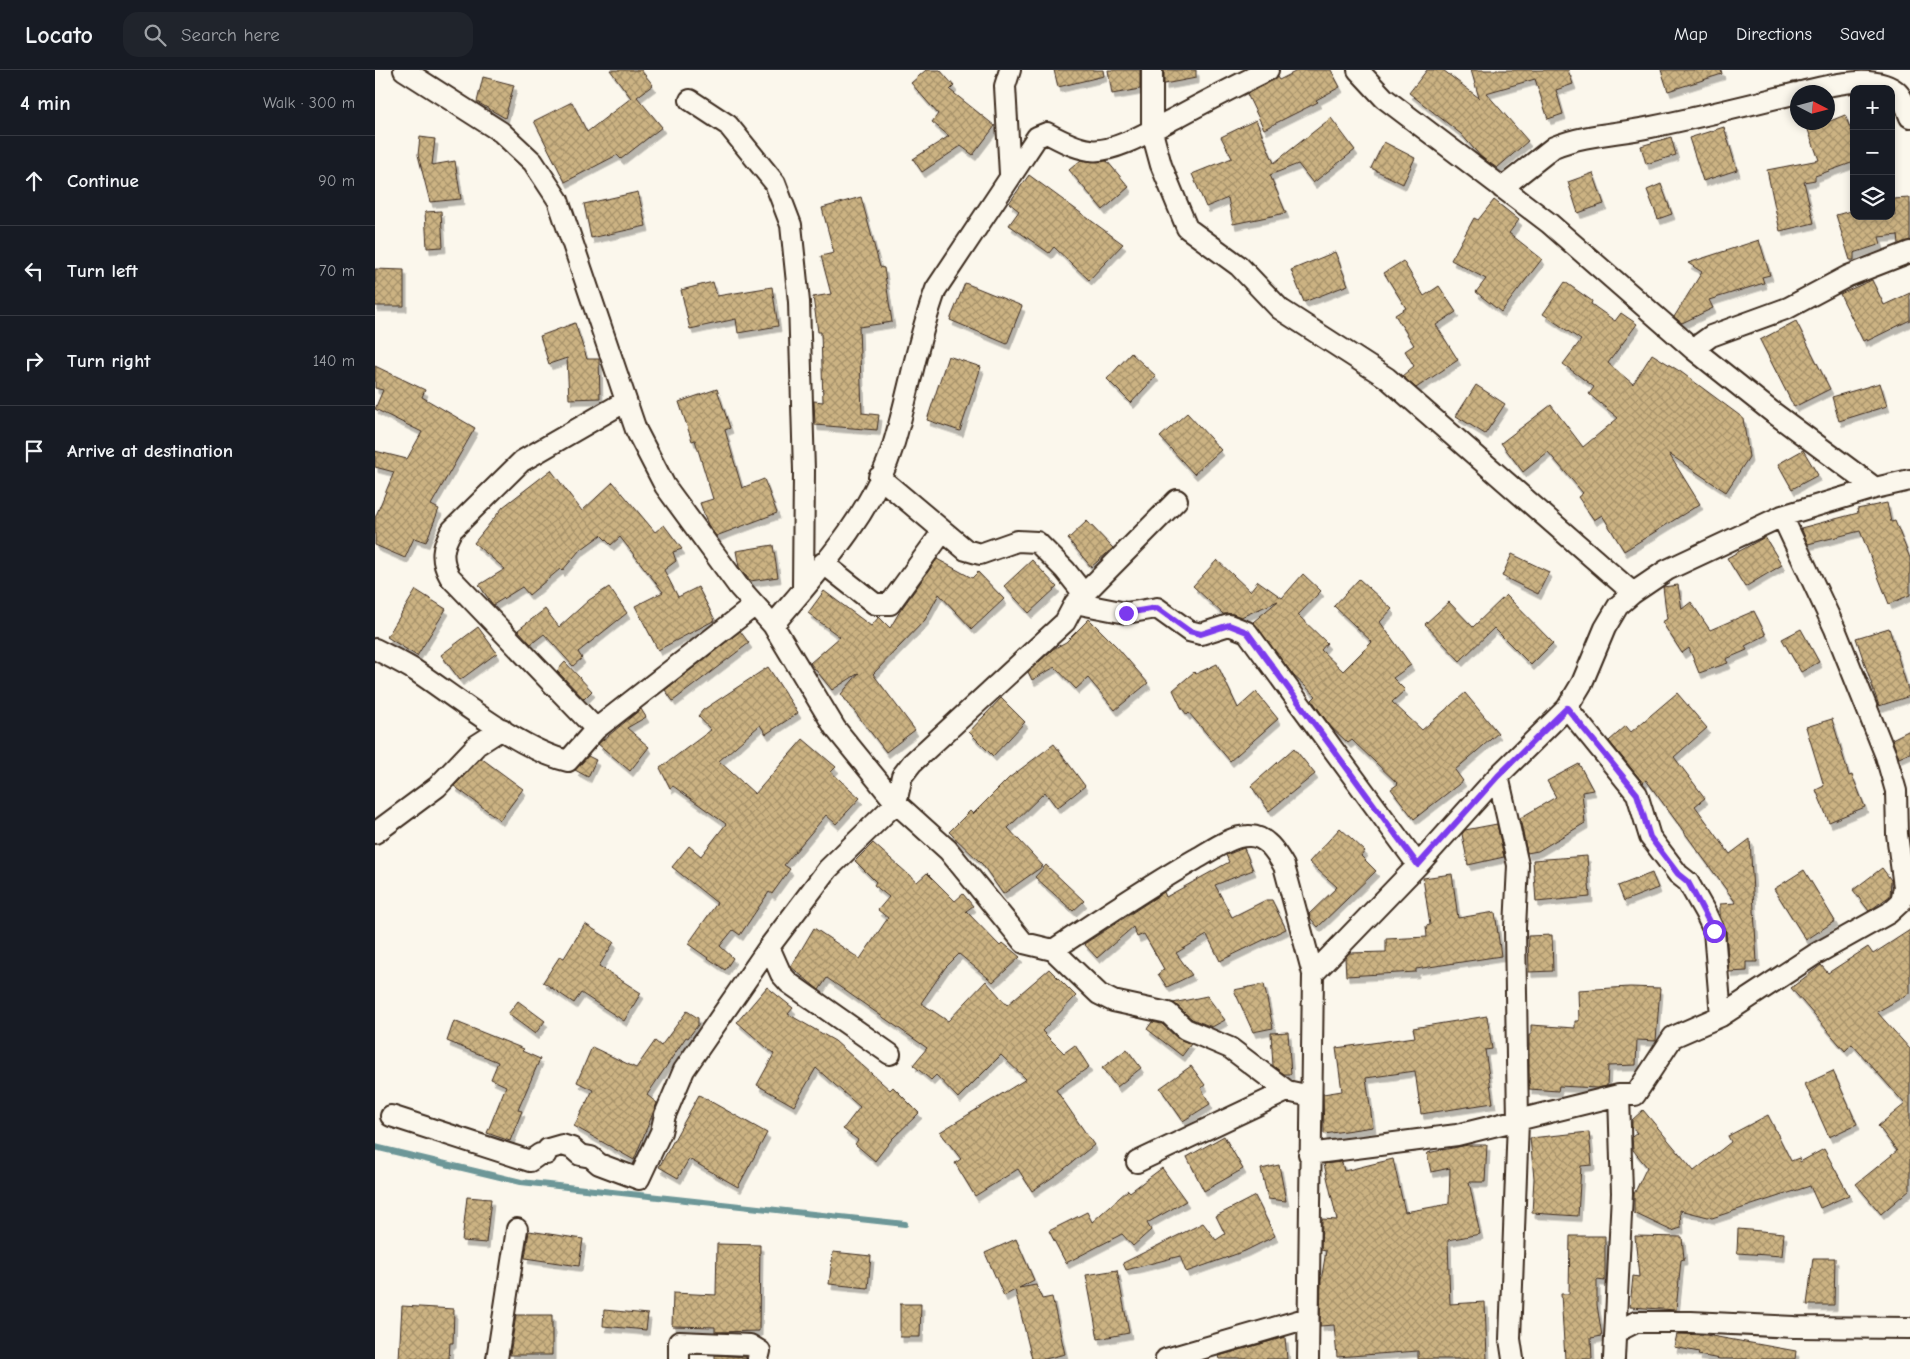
<!DOCTYPE html>
<meta charset="utf-8">
<style>
:root{--surface:#171b24;--page:#20242c;--text:#f1f3f6;--muted:#9ea1a6;--line:#363941}
body{margin:0;font-family:"Comic Neue",sans-serif;background:var(--page);color:var(--text)}
.controls{position:absolute;right:15px;top:15px;display:grid;overflow:hidden;border-radius:10px;box-shadow:0 2px 8px #0003}
.controls button{width:45px;height:45px;display:grid;place-items:center;padding:0;border:0;border-bottom:1px solid var(--line);background:var(--surface);color:var(--text);font:25px sans-serif}
.compass{position:absolute;left:1415px;top:15px;width:45px;height:45px;border-radius:50%;background:var(--surface);box-shadow:0 2px 8px #0003;rotate:96deg}
.stop{position:absolute;width:15px;height:15px;margin:-11px;border:4px solid #7c3aed;border-radius:50%;background:#fff}
.stop.end{background:#7c3aed;border-color:#fff;box-shadow:0 1px 5px #0008}
.list{margin:0;padding:0;list-style:none}
h2{display:flex;justify-content:space-between;align-items:center;height:65px;margin:0;padding:0 20px;font-size:21px}
h2 small{font-size:16px;font-weight:400;color:var(--muted)}
.list li{display:grid;grid-template-columns:32px 1fr auto;gap:15px;align-items:center;box-sizing:border-box;height:90px;padding:0 20px;border-top:1px solid var(--line)}
.list b{display:block;font-size:19px;white-space:nowrap}
.list em{font-size:16px;font-style:normal;color:var(--muted)}
.icon{flex:none;width:28px;height:28px;fill:none;stroke:currentColor;stroke-width:2;stroke-linecap:round;stroke-linejoin:round}
.map{position:relative;flex:none;width:1535px;height:1289px;overflow:hidden}
header{display:flex;align-items:center;gap:30px;box-sizing:border-box;height:70px;padding:0 25px;background:var(--surface);border-bottom:1px solid var(--line)}
header strong{font-size:24px}
nav{display:flex;gap:28px;margin-inline-start:auto;font-size:18px}
.search{width:350px;height:45px;background:var(--page);display:flex;align-items:center;gap:12px;box-sizing:border-box;padding:0 18px;border-radius:15px;color:var(--muted);font-size:19px}
main{display:flex}
aside{flex:1;background:var(--surface)}
.map>svg:first-child{display:block}
.lines{fill:none;stroke-linecap:round;stroke-linejoin:round}
.stream{stroke:#6d9798;stroke-width:6}
.building{fill:url(#building-cross-hatch);stroke:#3b2a1e;filter:url(#shadow)}
.minor-casing{stroke:#3b2a1e;stroke-width:24}
.minor{stroke:#fbf7ec;stroke-width:20}
.route{stroke:#7c3aed;stroke-width:6}
</style>
<header>
<strong>Locato</strong>
<div class="search"><svg class="icon" aria-label="search" viewBox="0 0 24 24"><circle cx="10" cy="10" r="6"/><path d="M15 15l6 6"/></svg>Search here</div>
<nav><a>Map</a><a>Directions</a><a>Saved</a></nav>
</header>
<main>
<aside>
<h2>4 min<small>Walk · 300 m</small></h2>
<ul class="list">
<li><svg class="icon" aria-label="ahead" viewBox="0 0 24 24"><path d="M12 20V5M6 11l6-6 6 6"/></svg><div><b>Continue</b></div><em>90 m</em></li>
<li><svg class="icon" aria-label="left" viewBox="0 0 24 24"><path d="M17 20v-9H6M10 6l-5 5 5 5"/></svg><div><b>Turn left</b></div><em>70 m</em></li>
<li><svg class="icon" aria-label="right" viewBox="0 0 24 24"><path d="M7 20v-9h11M14 6l5 5-5 5"/></svg><div><b>Turn right</b></div><em>140 m</em></li>
<li><svg class="icon" aria-label="arrive" viewBox="0 0 24 24"><path d="M6 21V4h12l-3 4 3 4H6"/></svg><div><b>Arrive at destination</b></div></li>
</ul>
</aside>
<div class="map">
<svg width="1535" height="1289" viewBox="0 0 1535 1289">
<defs>
<pattern id="building-cross-hatch" width="8" height="8" patternUnits="userSpaceOnUse" patternTransform="scale(1.25)"><rect width="8" height="8" fill="#ccb383"/><path d="M0 0l8 8M0 8l8-8" fill="none" stroke="#a7926b"/></pattern>
<filter id="shadow"><feDropShadow dx="3" dy="5.5" stdDeviation="0" flood-color="#0004"/></filter>
</defs>
<rect width="100%" height="100%" fill="#fbf7ec"/>
<filter id="ink" filterUnits="userSpaceOnUse"><feTurbulence type="fractalNoise" baseFrequency=".02" numOctaves="2"/><feDisplacementMap in="SourceGraphic" scale="10" xChannelSelector="R" yChannelSelector="G"/><feConvolveMatrix kernelMatrix="1 2 1 2 8 2 1 2 1" color-interpolation-filters="sRGB"/></filter>
<g filter="url(#ink)">
<g class="lines">
<path class="stream" d="M0 1077 146 1112 530 1154"/>
</g>
<path class="building" d="M235 0H266L278 15 262 27 287 57 246 89 242 85 190 112 159 51 197 32 212 62 256 28Z
M551 0H565L579 16 575 20 620 56 598 85 586 76 547 102 538 89 574 66 557 52 563 44 536 13Z
M679 0H728L729 6 683 17Z
M733 0H765V19L737 24Z
M789 0H821V8L789 14Z
M924 0H956L965 17 941 30 943 32 889 59 872 24 902 7 904 10Z
M1052 0H1068L1104 28 1096 0H1193L1198 14 1181 20 1188 44 1173 49 1160 9 1111 23 1153 71 1122 98 1106 87 1086 64 1034 23Z
M1286 0H1346L1347 4 1293 21Z
M108 7 139 15 130 48 102 32Z
M1470 45 1479 68V92L1440 106V110L1429 112 1439 153 1405 161 1392 100 1444 90 1433 60Z
M956 48 980 80 938 113 923 94 895 105 911 143 858 154 853 128 831 137 817 104 857 88 846 67 881 50 899 93Z
M1349 57 1362 100 1328 111 1314 68Z
M45 67 60 69 57 95 80 91 86 129 55 132 43 85Z
M1296 67 1301 85 1271 94 1266 76Z
M1009 72 1040 88 1028 114 996 98Z
M706 90 732 91 754 117 728 140 694 100Z
M1218 103 1229 134 1203 143 1193 112Z
M654 105 748 174 714 210 679 177 674 183 634 155 644 141 634 133Z
M1286 114 1297 144 1283 149 1272 120Z
M263 122 271 156 216 168 209 134Z
M486 127 505 197 509 198 517 252 484 257 487 343 504 345 502 360 440 355 439 331 448 332 446 262H443L438 227 456 224 446 186 459 183 447 138Z
M1535 128V170L1524 174 1523 165 1504 167 1506 174 1479 183V190H1475L1461 145 1479 140V146H1520L1518 129Z
M1119 130 1144 150 1134 163 1167 189 1126 242 1101 222 1111 209 1076 190 1099 148 1103 150Z
M66 141 68 177 52 178 50 142Z
M1384 170 1395 205 1387 207 1389 213 1334 230 1338 238 1307 253 1299 247 1327 202 1313 193Z
M960 182 973 215 929 232 916 200Z
M1028 191 1049 226 1064 216 1081 242 1061 255 1083 290 1041 318 1027 306 1039 296 1030 281 1039 275 1020 245 1031 238 1009 203Z
M0 199 29 200V236H0Z
M1497 210 1509 235 1535 223V250L1492 271V269L1488 271 1465 224Z
M338 212 342 226 397 217 403 256 363 263 361 249 315 259 306 220Z
M1190 212 1217 231 1216 234 1240 251 1246 243 1262 254 1233 293 1258 314 1277 284 1306 302 1368 348 1374 387 1351 422 1294 384 1325 434 1249 481 1227 445 1219 450 1203 427 1208 423 1173 382 1148 402 1126 373 1176 335 1208 377 1243 348 1214 324 1219 317 1188 294 1206 270 1168 244Z
M590 213 647 236 632 274 575 250Z
M1421 251 1455 319 1419 337 1385 270Z
M200 253 212 289H224L225 328 194 329 192 288 174 294 165 266Z
M756 283 781 306 756 333 732 309Z
M573 286 606 297 585 361 552 350Z
M0 296 50 320 47 327 100 358 56 435 64 439 51 472 39 468 30 488 0 475V448L19 402 0 397V381L32 389 47 362 0 339 8 320 0 318Z
M1505 313 1512 336 1464 351 1457 327Z
M1101 315 1130 334 1110 364 1081 346Z
M342 319 355 358 350 360 367 418 389 409 402 443 341 466 333 455 325 433 338 429 320 370 317 371 304 332Z
M812 343 846 380 819 404 785 367Z
M1428 380 1443 405 1417 419 1403 394Z
M176 400 207 441 238 412 280 462 289 455 307 479 298 482 301 491 289 500 303 527 323 517 340 550 283 580 260 536 288 522 245 467 236 475 226 465 204 481 187 501 185 499 154 525 147 517 118 535 104 515 130 499 99 473 128 437Z
M1512 433 1516 452 1520 451 1535 488V525L1514 534 1485 461 1433 474 1426 458 1483 443 1482 439Z
M712 451 738 478 716 497 693 469Z
M1390 467 1407 495 1370 517 1352 488Z
M398 475 403 507 375 511 364 497 361 481Z
M1137 484 1174 502 1163 524 1127 506Z
M562 489 597 508 603 502 629 529 597 559 564 524 550 550 498 604 540 660 511 682 466 624 484 603 457 620 435 593 465 567 433 543 449 521 496 556 504 547 515 558 525 541Z
M657 490 682 517 654 543 629 516Z
M842 490 875 521 883 511 907 528 928 504 946 521 923 545 952 573 946 580 968 601 997 572 959 536 984 509 1017 539 1005 552 1036 595 1018 608 1030 620 1017 632 1047 660 1090 623 1123 663 1080 700 1088 711 1039 749 1016 719 1023 714 977 670 973 673 955 656 937 630 941 626 919 606 878 552 903 531 866 547 858 544H848L818 516Z
M1303 515 1307 539 1316 532 1335 560 1379 541 1391 565 1370 576 1372 580 1351 589 1353 593 1324 603 1314 578 1307 583 1287 552 1292 549 1288 517Z
M234 517 252 543 203 582 207 588 198 596 169 564 156 574 143 560 170 539 184 557 214 530Z
M41 520 71 539 42 586 12 567Z
M1131 525 1178 573 1156 595 1119 558 1085 591 1050 554 1074 532 1098 557Z
M714 549 742 577 773 613 740 640 713 608 701 619 680 597 657 610 653 602 678 579 691 572Z
M103 557 122 583 85 610 66 585Z
M1514 558 1535 626 1504 636 1481 568Z
M1426 559 1444 592 1426 602 1407 569Z
M365 561 374 573 298 631 290 620Z
M190 592 217 621 209 629 182 601Z
M842 594 863 638 881 622 903 649 855 691 814 643 812 645 806 637 798 620 819 602 821 604Z
M393 597 423 643 391 664 385 655 344 691 380 724 428 669 461 697 456 702 485 728 461 754 451 745 409 795 415 799 397 824 394 822 365 865 358 860 345 876 358 888 350 900 313 874 342 833 297 797 314 776 326 786 351 754 298 716 295 718 285 698 336 660 323 646 328 640Z
M1302 623 1332 658 1299 687 1330 728 1320 736 1355 784 1375 769 1382 892H1372V901L1354 902 1351 860 1345 847V834L1361 833 1271 710 1268 713 1234 671 1251 656 1256 662Z
M626 628 650 652 618 686 594 662Z
M266 639 271 647 252 658 274 677 255 701 223 674Z
M1457 649 1474 706 1477 705 1490 737 1454 752 1441 720 1449 716 1431 657Z
M1535 660V683L1524 688 1517 669Z
M679 674 710 716 682 738 670 722 633 758 668 796 628 824 607 794 574 762 595 741 598 744 634 708Z
M919 678 940 704 894 741 876 716Z
M213 686 221 690 213 707 200 700Z
M106 688 148 719 125 750 79 716Z
M1204 694 1218 720 1207 722 1210 753 1163 781 1152 783 1145 748 1181 727 1172 711Z
M1122 754 1129 787 1093 795 1087 764 1090 760Z
M965 758 990 781 986 786 1001 801 943 857 936 849 934 844 962 817 934 792Z
M498 773 542 812 552 803 580 831 588 824 598 836 591 841 625 876 628 873 645 887 618 912 584 884 570 898 546 933 573 951 611 911 632 935 674 899 701 926 667 961 689 983 700 975 714 997 681 1020 719 1075 684 1103 657 1121 643 1099 600 1126 580 1093 586 1089 565 1062 651 1009 626 985 583 1028 561 1005 556 1010 538 995 552 978 452 908 444 920 416 897 439 858 485 889 513 848 503 840 514 827 499 815 501 812 480 791Z
M869 778 878 800 840 815 857 847 891 830H897L911 859 845 891 832 865 801 883 817 905 792 917 783 904 789 899 769 864 762 867 758 857 722 888 709 874 789 822 791 827 854 792 851 785Z
M1212 786 1215 827 1161 832 1158 790Z
M671 795 709 831 698 841 660 807Z
M1507 798 1516 810 1515 826 1494 841 1478 820Z
M1429 800 1460 851 1431 870 1399 819Z
M1277 803 1283 818 1249 831 1243 816Z
M1077 804 1083 848 1120 842 1126 886 1041 899V902L971 906 970 888 974 883 1011 882V869L1052 867 1051 856 1055 855 1048 808Z
M210 854 239 872 224 896 266 923 249 951 206 923 199 933 168 912 185 886 189 888Z
M1535 860V923L1502 942 1535 979V1119L1506 1144 1481 1114 1522 1081 1503 1056 1530 1034 1477 974 1470 981 1416 918 1446 895 1453 903 1493 877 1498 884Z
M1177 865 1178 901 1154 902 1153 866Z
M889 914 898 958 878 962 859 920Z
M392 917 418 938 413 944 460 971 515 1020 518 1017 544 1043 517 1069 500 1091 480 1074 483 1070 468 1059 485 1037 441 998 419 1036 382 1015 399 984 362 952Z
M1255 917 1285 918 1281 971 1262 970 1261 995 1233 996 1232 1016 1222 1018 1184 1016 1183 1021 1154 1019V965H1156V955L1200 958V951H1204L1203 920Z
M832 926 850 950 837 957 817 949 798 933Z
M143 931 170 951 160 964 133 944Z
M312 941 323 948V955L313 968 311 967 272 1025 282 1033 259 1090 199 1056 218 1020 202 1012 217 977 261 998 280 971 286 976Z
M1112 946 1117 979 1110 980 1118 1033 1046 1044 1040 1001 991 1008 998 1057 949 1064 948 1024 967 1021 961 978 1040 967 1038 958Z
M79 951 149 979 147 981 165 989 143 1040 147 1041 135 1071 112 1063 131 1016 116 1009 123 992 72 971Z
M777 952 787 954 802 968 816 974 807 986 772 959Z
M913 962 916 1004H909L898 996 896 963Z
M752 979 766 998 742 1017 727 998Z
M816 996 830 1015 826 1018 835 1034 808 1051 785 1018Z
M1458 1001 1482 1054 1454 1067 1430 1014Z
M324 1025 392 1063 363 1117 314 1089 303 1108 284 1097Z
M1268 1040 1319 1101 1356 1072 1353 1066 1393 1045 1416 1091 1424 1088 1425 1092 1449 1079 1474 1125 1445 1138 1435 1116 1337 1148 1305 1140 1306 1158 1297 1161 1259 1143V1124L1272 1097 1258 1080 1257 1067 1262 1063 1257 1057V1050Z
M1214 1062 1217 1095 1206 1096 1203 1146 1157 1143 1159 1108 1155 1068Z
M849 1066 868 1099 829 1121 812 1087Z
M1093 1075H1112L1110 1112H1094L1105 1164 1073 1170 1075 1234 1110 1232 1112 1289H1043V1281L962 1287 959 1255 945 1256 946 1211 951 1181 946 1180 947 1149 962 1150 949 1094 967 1092 969 1101 1018 1089 1030 1142 1074 1134 1075 1098 1056 1102 1052 1083Z
M904 1095 911 1131 893 1129 886 1099Z
M787 1098 811 1131 772 1153 776 1160 758 1176 747 1164 691 1193 674 1161 712 1142 717 1152 753 1120 755 1122Z
M880 1126 900 1166 870 1181 811 1202 805 1186 751 1200 748 1193 828 1153 841 1170 850 1164 841 1146Z
M92 1127 116 1129 111 1173 87 1171Z
M1363 1159 1409 1163 1407 1186 1362 1183Z
M154 1161 208 1169 204 1196 150 1188Z
M1195 1166H1230V1211L1222 1210V1235L1227 1266 1216 1268 1217 1289H1190L1186 1224H1194Z
M1260 1166 1307 1167 1309 1189 1306 1190 1301 1240 1255 1237 1258 1206 1264 1207Z
M641 1169 659 1210 644 1218 661 1215 667 1229 677 1227 690 1284 670 1289H657L640 1220 629 1226 610 1183Z
M342 1174 385 1175 384 1261 340 1262V1257L297 1256 298 1223 341 1225Z
M458 1182 496 1186 493 1218 454 1214Z
M1438 1188H1460L1459 1235H1432Z
M742 1200 754 1263 723 1269 711 1205Z
M525 1234H546L545 1267H525Z
M27 1236 79 1239 78 1273H75L74 1289H24Z
M229 1240 273 1244 271 1260 228 1256Z
M141 1245H177V1285H135Z
M1302 1264 1331 1265 1421 1281 1420 1289H1345L1323 1285 1324 1282 1299 1277Z
M910 1267 912 1289H845L844 1286Z
M340 1285 371 1287V1289H340Z"/>
<g class="lines">
<g class="minor-casing">
<path id="minor" d="M29 0 126 62 158 92 183 130 261 360 290 416 364 517 398 555 460 658 521 733 573 780 649 873 678 880 724 924 738 931 793 943 810 959 855 978 912 1021 935 1026
M777 0V62L786 95 812 158 864 196 905 239 1012 308 1258 523
M983 0 1009 28 1174 153 1318 279 1396 341 1500 418
M1426 22C1451 16 1502 2 1523 23 1529 29 1532 40 1535 47
M315 30 353 55 400 113 416 155 424 232 429 401 428 520
M635 104 630 16 635 0
M1127 118 1179 77C1210 64 1243 64 1276 57 1325 47 1374 35 1422 23
M1318 279 1336 266 1413 238 1473 206 1535 182
M448 493 500 534H515L568 461
M709 524 802 430
M700 533 751 543 782 538 814 561 826 564 854 555 872 562 1043 795
M398 555C443 502 497 444 518 376 534 324 542 270 561 219L662 67 672 63C685 70 700 78 715 80 739 84 782 57 804 46 833 30 863 15 893 0
M0 579C14 586 28 593 41 601 83 629 145 680 193 691L221 659 380 535
M1192 638 1262 724 1275 767 1303 804 1313 812 1330 842 1339 861 1346 946
M221 659 75 507C65 489 67 477 77 460L147 391 251 331
M1123 706 1143 795 1140 858 1143 1051 1135 1269 1138 1289
M0 763 62 717 102 675 127 659
M394 877 406 904 414 913 515 984
M678 880C725 849 772 817 821 789 836 781 855 766 873 766 891 765 901 782 909 796L938 904 933 1289
M938 904 1043 795 1123 706 1192 638 1207 613 1230 558 1243 536 1258 523 1292 500 1407 446 1500 418 1535 410
M16 1046 155 1091 165 1084H171L173 1079 187 1075 197 1078 205 1085 216 1087 224 1094 264 1109 286 1062 290 1045 309 1000 394 877 453 799 521 733 527 706 537 693 690 552 700 533 709 524 690 500 662 472 642 471 605 484 591 480 504 407
M934 1084 1082 1065 1244 1025H1260L1298 967 1346 946 1439 885 1514 843 1526 832 1529 817 1522 764 1521 721 1511 686 1460 559 1407 446
M762 1092 912 1021
M1241 1262 1261 1252H1316L1419 1257 1535 1258
M122 1289 142 1159
M304 1289V1272L375 1275 385 1281 383 1289
M791 1289 933 1248
M1239 1289 1247 1123 1244 1025"/>
</g>
<use href="#minor" class="minor"/>
</g>
</g>
<g class="lines" filter="url(#ink)">
<path class="route" d="M751 543 782 538 814 561 826 564 854 555 872 562 1043 795 1123 706 1192 638 1262 724 1275 767 1303 804 1313 812 1339 861"/>
</g>
</svg>
<div class="controls">
<button>+</button>
<button>−</button>
<button><svg class="icon" aria-label="layers" viewBox="0 0 24 24"><path d="M12 4l9 5-9 5-9-5zM3 14l9 5 9-5"/></svg></button>
</div>
<svg class="compass" viewBox="-18 -18 36 36"><path d="M0-13l5 13h-10z" fill="#e53935"/><path d="M0 13l5-13h-10z" fill="#9ea1a6"/></svg>
<div class="stop" style="left:1339px;top:861px"></div>
<div class="stop end" style="left:751px;top:543px"></div>
</div>
</main>
